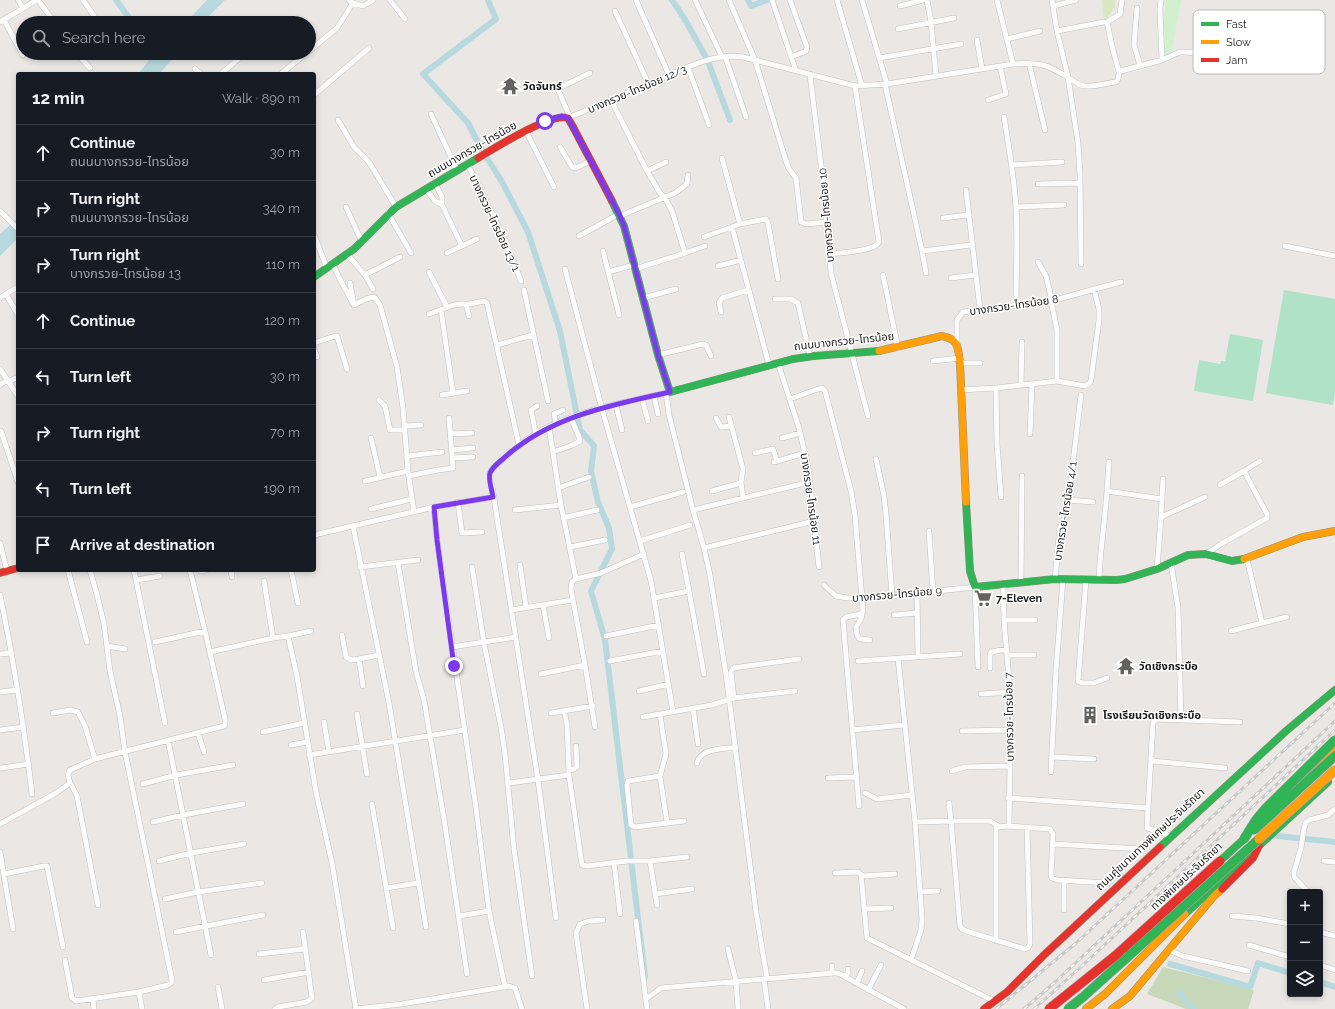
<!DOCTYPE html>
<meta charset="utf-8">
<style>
:root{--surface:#171b24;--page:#242831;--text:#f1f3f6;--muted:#9ea1a6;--line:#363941}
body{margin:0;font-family:Raleway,"Noto Sans Thai",sans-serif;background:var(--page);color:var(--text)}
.controls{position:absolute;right:12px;bottom:12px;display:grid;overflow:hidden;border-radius:4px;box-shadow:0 2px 6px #0003}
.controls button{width:36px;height:36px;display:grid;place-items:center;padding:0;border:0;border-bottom:1px solid var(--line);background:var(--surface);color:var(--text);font:20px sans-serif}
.stop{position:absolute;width:12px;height:12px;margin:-9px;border:3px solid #7c3aed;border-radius:50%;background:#fff}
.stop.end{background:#7c3aed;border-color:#fff;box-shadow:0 1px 4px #0008}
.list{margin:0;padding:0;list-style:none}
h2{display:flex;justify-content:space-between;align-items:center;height:52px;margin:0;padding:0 16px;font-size:17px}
h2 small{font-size:13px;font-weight:400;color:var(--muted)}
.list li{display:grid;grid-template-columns:26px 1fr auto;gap:12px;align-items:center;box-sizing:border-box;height:56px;padding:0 16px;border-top:1px solid var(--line)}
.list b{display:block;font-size:15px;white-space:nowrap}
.list p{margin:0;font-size:13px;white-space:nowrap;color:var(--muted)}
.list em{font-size:13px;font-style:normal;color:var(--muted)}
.icon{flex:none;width:22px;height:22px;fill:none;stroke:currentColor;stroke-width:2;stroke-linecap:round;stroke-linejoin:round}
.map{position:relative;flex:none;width:1335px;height:1009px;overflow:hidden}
.search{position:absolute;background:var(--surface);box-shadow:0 2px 6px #0003;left:16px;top:16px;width:300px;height:44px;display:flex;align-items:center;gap:10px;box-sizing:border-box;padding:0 14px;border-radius:22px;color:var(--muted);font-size:15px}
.panel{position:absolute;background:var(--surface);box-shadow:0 2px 6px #0003;left:16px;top:72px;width:300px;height:500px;border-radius:4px}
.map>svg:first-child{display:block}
.grass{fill:#dae8c2}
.forest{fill:#c7d8b9}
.park{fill:#d1f0ce}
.pitch{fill:#afe2c7}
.water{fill:#b7d9de}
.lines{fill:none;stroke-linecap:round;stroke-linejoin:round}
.canal{stroke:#b7d9de;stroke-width:6}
.street-casing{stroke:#c2c1c0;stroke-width:6}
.fast-casing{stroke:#94927d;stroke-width:8}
.slow-casing{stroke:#94927d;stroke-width:8}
.jam-casing{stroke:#94927d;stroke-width:8}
.street{stroke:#fcfbfb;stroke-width:5}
.fast{stroke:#30b455;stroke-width:7}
.slow{stroke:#ff9f0a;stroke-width:7}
.jam{stroke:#e5322d;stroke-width:7}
.rail-casing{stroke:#c9c8c8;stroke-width:3}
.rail{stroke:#fff;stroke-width:1.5;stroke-dasharray:4.5;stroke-linecap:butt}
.fast-bridge-casing{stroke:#bf9ba9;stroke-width:10;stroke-linecap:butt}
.slow-bridge-casing{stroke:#bf9ba9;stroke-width:10;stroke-linecap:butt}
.jam-bridge-casing{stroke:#bf9ba9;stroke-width:10;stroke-linecap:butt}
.fast-bridge{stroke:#30b455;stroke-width:9}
.slow-bridge{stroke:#ff9f0a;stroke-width:9}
.jam-bridge{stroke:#e5322d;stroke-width:9}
.route{stroke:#7c3aed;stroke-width:5}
.labels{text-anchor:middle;stroke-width:3;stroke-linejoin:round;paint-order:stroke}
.poi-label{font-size:11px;font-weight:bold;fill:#1b1b1b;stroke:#fff;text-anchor:start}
.street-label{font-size:11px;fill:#1b1b1b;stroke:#fff}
.key{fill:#fff;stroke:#bbb;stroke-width:1}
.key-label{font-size:11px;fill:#1b1b1b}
</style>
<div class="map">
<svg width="1335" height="1009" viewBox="0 0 1335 1009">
<rect width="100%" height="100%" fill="#eae7e4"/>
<path class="grass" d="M1102 0H1115V7L1104 22Z"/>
<path class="forest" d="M1163 967 1254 990 1248 1009H1186L1147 994Z"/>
<path class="park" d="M1166 0H1181L1171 54 1161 52Z"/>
<path class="pitch" d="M1284 290 1335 299V393L1333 405 1266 393Z
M1230 334 1263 340 1253 401 1194 391 1199 360 1220 364 1221 361H1225Z"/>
<path class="water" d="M207 0H225L202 23H185Z
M155 53H178L159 74H138Z
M18 218V238L0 256V234Z"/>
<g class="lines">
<path class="canal" d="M116 0 133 23
M488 0 496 19 423 74 468 123 483 152 501 180 528 232 560 331 580 430 594 446 591 471 598 502 609 528 612 549 591 591 605 640 645 977
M672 0 684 18 707 59 730 120
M748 0 751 6 767 0
M1268 835 1335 842
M1170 964 1250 987 1258 963 1290 973
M1320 982 1335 987
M1179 993 1194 1009"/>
<g class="street-casing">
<path id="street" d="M18 0 23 8
M38 0 55 23
M83 0 99 23
M349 0 353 3 363 6 373 0
M390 0 405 19
M636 0 669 75
M695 0 722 57
M729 0 755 60 786 161 789 169 796 178 801 222 806 224 827 222
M772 0 796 71
M790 0 807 47 806 51 791 57
M837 0 862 86
M862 0 887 84
M927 0 931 22 936 76
M997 0 1013 64
M1052 0 1057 31 1068 77 1078 143 1080 175 1081 264
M1161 0 1160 9 1162 60
M900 6 923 0
M1053 6 1076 0
M1137 8 1134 45 1140 65
M615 11 648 83
M4 20 23 55
M0 22 37 0
M898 29 954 18
M1057 31 1104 22
M1007 39 1040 31
M977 40 982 69
M309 51 337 28 353 3
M76 53 90 68
M725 56 746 117
M879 58 961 44
M1029 63 1045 130
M688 67 709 125
M195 69 201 74
M1119 72 1112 46 1107 22 1120 14 1122 0
M221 74 245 53
M281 74 306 53
M810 75 823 181 831 273 868 416
M885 84 922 251 971 245
M314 95 369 48
M611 100 647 171 660 193 665 198 672 211 685 253 635 269
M988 100 1006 94 1000 66
M431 114 457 170
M570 117 559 92V88L590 73
M1004 117C1009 147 1014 177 1016 207 1018 240 1016 272 1016 305
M568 118 688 67C705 60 723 54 743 57L855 86 887 84 1013 64C1039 62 1047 64 1069 78 1074 81 1079 86 1085 86 1095 87 1107 83 1116 82 1120 79 1117 74 1121 71L1162 60 1180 52H1186L1217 56
M338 120 354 147 368 161 372 167 396 207
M526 131 554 187
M560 147 572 167 576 168 590 161
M722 158 740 224
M468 165 505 240 521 281
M1012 165 1062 162
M647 171 666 162
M435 183 442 197V205L462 246
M1038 184 1080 183
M426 189 435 201 442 205
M966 190 980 309
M346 207 362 242
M1016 207 1064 205
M0 211 18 229
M388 213 411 253
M620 216 675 193 687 184 688 175
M943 218 968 215
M732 227 769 365
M314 235 327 268
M579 236 619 214
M704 237 740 224 766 219 768 223 778 279
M1285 246 1335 256
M603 251 619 315
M922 251 926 273
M447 253 477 239
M685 253 705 246
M347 254 365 275 373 289
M830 254C840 253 875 251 879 242L855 86
M1038 262 1046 276 1052 301
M333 265 344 287 354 305 350 283
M718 266 741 260
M565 269 602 409 651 581 673 712
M429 272 447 307
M608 272 634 265
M365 275 400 257
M883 275 898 348
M951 278 975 275
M18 287 6 294 18 315
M524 290 548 401
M0 298 6 294
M643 298 676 289
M775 299H791L798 303 810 356
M1051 301 1057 330V381
M466 304 469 316
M354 305 366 299 373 297 375 298 380 305 397 367 403 408 408 471 414 512
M441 310 453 393
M721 312 719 303 722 298 748 290
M429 314 454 305 462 304H470L484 301 487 303 519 445
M314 343 335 336H337L347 369
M497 345 533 335
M957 345V320L963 312 1051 301 1121 282
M314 349 317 357
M658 355 703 344 706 345 711 356
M933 361 960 358
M778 363 799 428 808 467 819 567
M960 363H980
M0 369 18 396
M8 382 18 377
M0 385 7 380
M1021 385 1022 342
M996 388 997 444 1001 497
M961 390 996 388 1057 381 1085 386 1090 383 1091 380 1099 320V309L1094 289
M666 393 669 415 693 510 704 548 710 575 726 674 756 912 767 978
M442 395 467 391
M654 396 658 414
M642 398 648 421
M790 399 821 388H822L825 391 851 491 855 515 863 611 861 614 846 617 843 620 859 806
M379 400 385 406 390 430H405
M616 405 622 430
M729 417 743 469 741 482 743 498
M716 418 721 427 731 426
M556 424 554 414 563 410
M405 426 421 425
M549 427 561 505 576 579 601 573 644 554
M1 431 18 482
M450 434 472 433
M536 434 531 410 537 406
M1030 434 1032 384
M371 438 380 477
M782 438 800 433
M452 450 473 448
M553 452 573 445 580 441 579 437 571 418
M755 453 773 449 777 461
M407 456 442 452
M452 458 473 457
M876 459 884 496 886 514 892 596
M774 462 805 453
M1244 471 1260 461
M409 476 438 470 453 468 449 418
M365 481 408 471
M558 488 589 477
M712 491 741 483
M1107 491 1109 462
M1068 500 1093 502
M458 502 462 533 482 532
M434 507 437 540 476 808 489 911 505 987
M630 507 683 492
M371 509 412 499
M515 510 561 505
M693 510 810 482
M1161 517 1163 479
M563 518 597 510
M353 526 389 703 426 927
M929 531 933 592
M314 535 434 507 493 497
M640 541 690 525
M0 543 7 571
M570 547 605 540
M704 548 814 521
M682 554 689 591
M1206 554 1221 544 1267 518V514L1244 471 1220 485
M398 563 416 672 424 700 445 825 467 974
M1171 563 1178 608 1181 719
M520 565 526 607
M360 567 418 560
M472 567 484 643 501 727 505 754 514 849 532 976
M1157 569 1161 517 1205 497
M68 570 87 642
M134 570 165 723
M231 570 232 577
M291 570 298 603
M201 571 207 570
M576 579 572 582 571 589 585 665 595 727
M1055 579 1060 528 1067 513 1081 395
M136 580 160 576
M1086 580 1078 681 1082 683H1094L1107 678
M1099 580C1100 550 1105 521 1107 491L1162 499
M264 581 273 638
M1021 582 1022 476
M824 585 836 596 847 598 892 596 975 587 978 667
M1003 585 1004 620 1011 704 1009 826
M917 594 918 656
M0 595C14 661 24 727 32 794
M654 598 689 591 704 674
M543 605 549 638
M511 610 573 600
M862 613 861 619 856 627 857 635 860 639 870 640
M894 615 917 613
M1004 620H1035
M1262 623 1287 617
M1231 631 1262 623 1247 559
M342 635 346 657 351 660 359 659
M288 636 311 631
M606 636 659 625
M155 642 205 631
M107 646 125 649
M452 647 516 637
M210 652 273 638 288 636 297 676 316 792 332 863 356 1009
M0 654 11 653
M1007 655H1034
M898 658 915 822 922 919 921 930 911 960
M610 661 663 651
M858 661 960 654
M990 668V655L991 652 1007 649
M541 674 585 665
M363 686 359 659 379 655
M639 691 669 684
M0 692 17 690
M981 694 1011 692
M734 698 731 672 733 668 799 659
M693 708 698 744
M564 711 567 724 569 775 582 865 587 866 627 861H650L687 857
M53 713 70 710 78 712 85 726 95 759
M551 713 593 706
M357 714 367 774
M660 714 666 754 660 776 667 823
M643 717 712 705 734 698 795 691
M324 722 329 752
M0 730 24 727
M852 730 904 725
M962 731 1010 730
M263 732 304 723
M198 733 204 752
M168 740 211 955
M291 745 307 742
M309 755 465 730
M1052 757 1094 759
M1152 761 1225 768
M697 763C700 748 723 749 736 747
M1 768 29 764
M569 770 574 769 577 767 576 746
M952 771 965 767 1010 766
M1051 772 1056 670 1063 579
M660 776 628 781 627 785 631 825 635 827 684 821
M828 778 856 777
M70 783 73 788 77 796 98 905
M509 783 569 775
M143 784 176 775 233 765
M865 793 877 799 912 795
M1008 798 1148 808 1153 723 1156 719 1240 722
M372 804 393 928
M1148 808 1147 828 1164 833 1171 837
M153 822 183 815 243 804
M915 822 951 821 949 803
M0 824 56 793 70 783 68 775 70 770 95 759 224 726 225 725V719L205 631 190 570
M998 826 990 821H951L960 926 962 929 966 931 1025 949 1028 948 1030 944 1027 827
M1053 844 1143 849
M0 852 13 929
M159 861 191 853 244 844
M650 861 657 905
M1324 861 1335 862
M614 862 620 914
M835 873 858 872 861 874 867 938 994 1001
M4 874 44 866H47L63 947
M862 876 895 874
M386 888 418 883
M920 892 938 891
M1308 892 1294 877V872L1301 848 1304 828 1306 822 1309 820 1328 815 1335 809
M655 894 692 889
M165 899 198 892 262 883
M864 909 891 908
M1064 910V880
M459 916 489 911
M1232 916 1256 918 1290 924
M556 918 538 780 490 473 492 469C506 456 520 444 535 434 574 411 626 402 670 392
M636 921 647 1009
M176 932 263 915
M1320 932 1335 936
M996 941V827L1009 826 1050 829 1053 834 1051 875 1052 878 1057 880 1108 883
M1249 945 1290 957
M728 949 736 981 738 1009
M1169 950 1183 956 1248 971
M259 954 305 949
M65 960 72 998 76 1001 139 992 168 985 171 983 172 980 125 752 120 716 110 671 104 624 97 595 90 570
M1320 965 1335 970
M832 966V973
M845 977 848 973V969
M764 979 768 1009
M264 980 309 972
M857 983 862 971
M218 987 222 1009
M868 990 881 965
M139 992 142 1009
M646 999 661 988 834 973H838L904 1009
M93 1000 94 1009
M275 1009 278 1007 307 1002 312 998 303 932
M355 1009 402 1004 509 986 515 988 522 1009
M587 1009 576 933 580 924 589 921 603 920"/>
</g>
<g class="fast-casing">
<path id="fast" d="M612 201 624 226 658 355 670 392 793 359 814 356 879 351
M314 277 354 249 396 207 478 158
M966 502 970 571 975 587 1055 579 1117 580 1125 579 1157 569 1188 555 1206 554 1232 561 1244 559
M1160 847 1286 731 1335 690
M1220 861 1244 839
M1182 914H1185L1328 782"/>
</g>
<g class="slow-casing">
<path id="slow" d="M879 351 942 336C959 339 958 348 960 363L966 502
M1244 559 1303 537 1335 531
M1287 794 1335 748
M1086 1009 1105 994 1185 914
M1112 1009 1130 996 1214 896 1222 889"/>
</g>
<g class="jam-casing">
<path id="jam" d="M478 158C495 148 551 112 568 118L572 125 612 201
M0 573 18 568
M1222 889 1253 858 1259 846
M984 1009 1007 992 1044 955 1160 847"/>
</g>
<use href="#street" class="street"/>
<use href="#fast" class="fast"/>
<use href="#slow" class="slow"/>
<use href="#jam" class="jam"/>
<g class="rail-casing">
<path id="rail" d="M996 1009 1075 944 1335 703
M1024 1009 1054 983 1335 721
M1034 1009 1083 965 1335 730"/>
</g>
<use href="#rail" class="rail"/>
<g class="fast-bridge-casing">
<path id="fast-bridge" d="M1254 830 1335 756
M1244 839 1256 820 1266 808 1335 740
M1068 1009 1083 997 1259 839"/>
</g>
<g class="slow-bridge-casing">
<path id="slow-bridge" d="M1259 839 1335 770"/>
</g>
<g class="jam-bridge-casing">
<path id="jam-bridge" d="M1049 1009 1115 956 1220 861"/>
</g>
<use href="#fast-bridge" class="fast-bridge"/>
<use href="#slow-bridge" class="slow-bridge"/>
<use href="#jam-bridge" class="jam-bridge"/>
</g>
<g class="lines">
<path class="route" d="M454 666 437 540 434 507 493 497C492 490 488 479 490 473 493 466 500 462 505 457 551 416 611 405 670 392L658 355 624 226 619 214 568 118 562 116 545 121"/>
</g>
<defs>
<g id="temple-bare" transform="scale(1.38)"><path d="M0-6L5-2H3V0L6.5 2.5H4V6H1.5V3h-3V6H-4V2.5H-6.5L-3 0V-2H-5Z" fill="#636261" stroke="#fff" stroke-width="2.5" paint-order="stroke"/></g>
<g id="supermarket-bare" transform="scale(1.38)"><path d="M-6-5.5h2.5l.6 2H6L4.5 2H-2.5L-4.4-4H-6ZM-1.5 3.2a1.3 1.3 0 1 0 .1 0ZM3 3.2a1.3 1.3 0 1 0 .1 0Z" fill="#636261" stroke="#fff" stroke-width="2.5" paint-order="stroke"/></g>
<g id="building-bare" transform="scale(1.38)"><path d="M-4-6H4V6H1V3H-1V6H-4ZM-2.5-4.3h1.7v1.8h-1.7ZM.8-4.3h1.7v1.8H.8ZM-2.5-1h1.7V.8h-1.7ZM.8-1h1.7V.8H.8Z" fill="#636261" stroke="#fff" stroke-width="2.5" paint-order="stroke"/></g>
</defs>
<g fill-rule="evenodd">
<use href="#temple-bare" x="510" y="86"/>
<use href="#supermarket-bare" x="983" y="598"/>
<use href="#temple-bare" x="1126" y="666"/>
<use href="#building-bare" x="1090" y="715"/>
</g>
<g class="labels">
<g class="poi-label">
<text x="523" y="90">วัดจันทร์</text>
<text x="996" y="602">7-Eleven</text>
<text x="1139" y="670">วัดเชิงกระบือ</text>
<text x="1103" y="719">โรงเรียนวัดเชิงกระบือ</text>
</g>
<g class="street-label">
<text transform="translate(637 89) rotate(-23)" y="4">บางกรวย-ไทรน้อย 12/3</text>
<text transform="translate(472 149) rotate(-30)" y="4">ถนนบางกรวย-ไทรน้อย</text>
<text transform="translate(826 215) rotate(-95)" y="4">บางกรวย-ไทรน้อย 10</text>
<text transform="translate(495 223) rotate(65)" y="4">บางกรวย-ไทรน้อย 13/1</text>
<text transform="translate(1014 305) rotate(-8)" y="4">บางกรวย-ไทรน้อย 8</text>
<text transform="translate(844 341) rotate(-6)" y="4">ถนนบางกรวย-ไทรน้อย</text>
<text transform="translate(811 499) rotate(82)" y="4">บางกรวย-ไทรน้อย 11</text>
<text transform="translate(1065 511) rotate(-81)" y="4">บางกรวย-ไทรน้อย 4/1</text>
<text transform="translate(897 594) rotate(-5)" y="4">บางกรวย-ไทรน้อย 9</text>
<text transform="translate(1009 717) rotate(-91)" y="4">บางกรวย-ไทรน้อย 7</text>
<text transform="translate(1150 839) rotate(-43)" y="4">ถนนคู่ขนานทางพิเศษประจิมรัถยา</text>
<text transform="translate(1186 876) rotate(-43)" y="4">ทางพิเศษประจิมรัถยา</text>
</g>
</g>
<rect x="1193" y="10" width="132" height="64" rx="6" class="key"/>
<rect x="1201" y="22" width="18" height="4" fill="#30b455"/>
<rect x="1201" y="40" width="18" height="4" fill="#ff9f0a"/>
<rect x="1201" y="58" width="18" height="4" fill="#e5322d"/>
<g class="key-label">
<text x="1226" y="28">Fast</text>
<text x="1226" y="46">Slow</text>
<text x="1226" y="64">Jam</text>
</g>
</svg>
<div class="controls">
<button>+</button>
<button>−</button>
<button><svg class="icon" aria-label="layers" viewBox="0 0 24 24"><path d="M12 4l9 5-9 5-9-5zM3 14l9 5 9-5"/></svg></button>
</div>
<div class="stop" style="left:545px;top:121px"></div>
<div class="stop end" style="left:454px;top:666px"></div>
<div class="search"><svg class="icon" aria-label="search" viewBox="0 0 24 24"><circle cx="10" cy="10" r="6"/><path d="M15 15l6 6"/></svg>Search here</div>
<section class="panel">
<h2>12 min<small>Walk · 890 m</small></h2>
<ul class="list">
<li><svg class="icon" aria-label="ahead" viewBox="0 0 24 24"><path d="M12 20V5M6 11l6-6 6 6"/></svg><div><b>Continue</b><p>ถนนบางกรวย-ไทรน้อย</p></div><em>30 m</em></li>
<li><svg class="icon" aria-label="right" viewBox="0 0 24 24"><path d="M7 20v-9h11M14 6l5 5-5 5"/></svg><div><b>Turn right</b><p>ถนนบางกรวย-ไทรน้อย</p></div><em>340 m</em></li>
<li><svg class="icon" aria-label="right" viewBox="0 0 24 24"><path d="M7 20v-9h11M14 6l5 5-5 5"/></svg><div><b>Turn right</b><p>บางกรวย-ไทรน้อย 13</p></div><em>110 m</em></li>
<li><svg class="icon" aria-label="ahead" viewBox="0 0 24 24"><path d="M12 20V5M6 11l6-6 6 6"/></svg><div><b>Continue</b></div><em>120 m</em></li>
<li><svg class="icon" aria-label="left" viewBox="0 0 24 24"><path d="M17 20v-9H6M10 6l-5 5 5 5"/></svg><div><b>Turn left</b></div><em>30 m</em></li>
<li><svg class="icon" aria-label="right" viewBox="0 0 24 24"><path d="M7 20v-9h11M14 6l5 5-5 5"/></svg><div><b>Turn right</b></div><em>70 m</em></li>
<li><svg class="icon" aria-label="left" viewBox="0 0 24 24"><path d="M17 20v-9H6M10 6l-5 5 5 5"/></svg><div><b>Turn left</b></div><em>190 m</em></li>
<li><svg class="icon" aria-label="arrive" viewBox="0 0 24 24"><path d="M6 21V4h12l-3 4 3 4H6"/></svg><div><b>Arrive at destination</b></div></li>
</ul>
</section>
</div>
